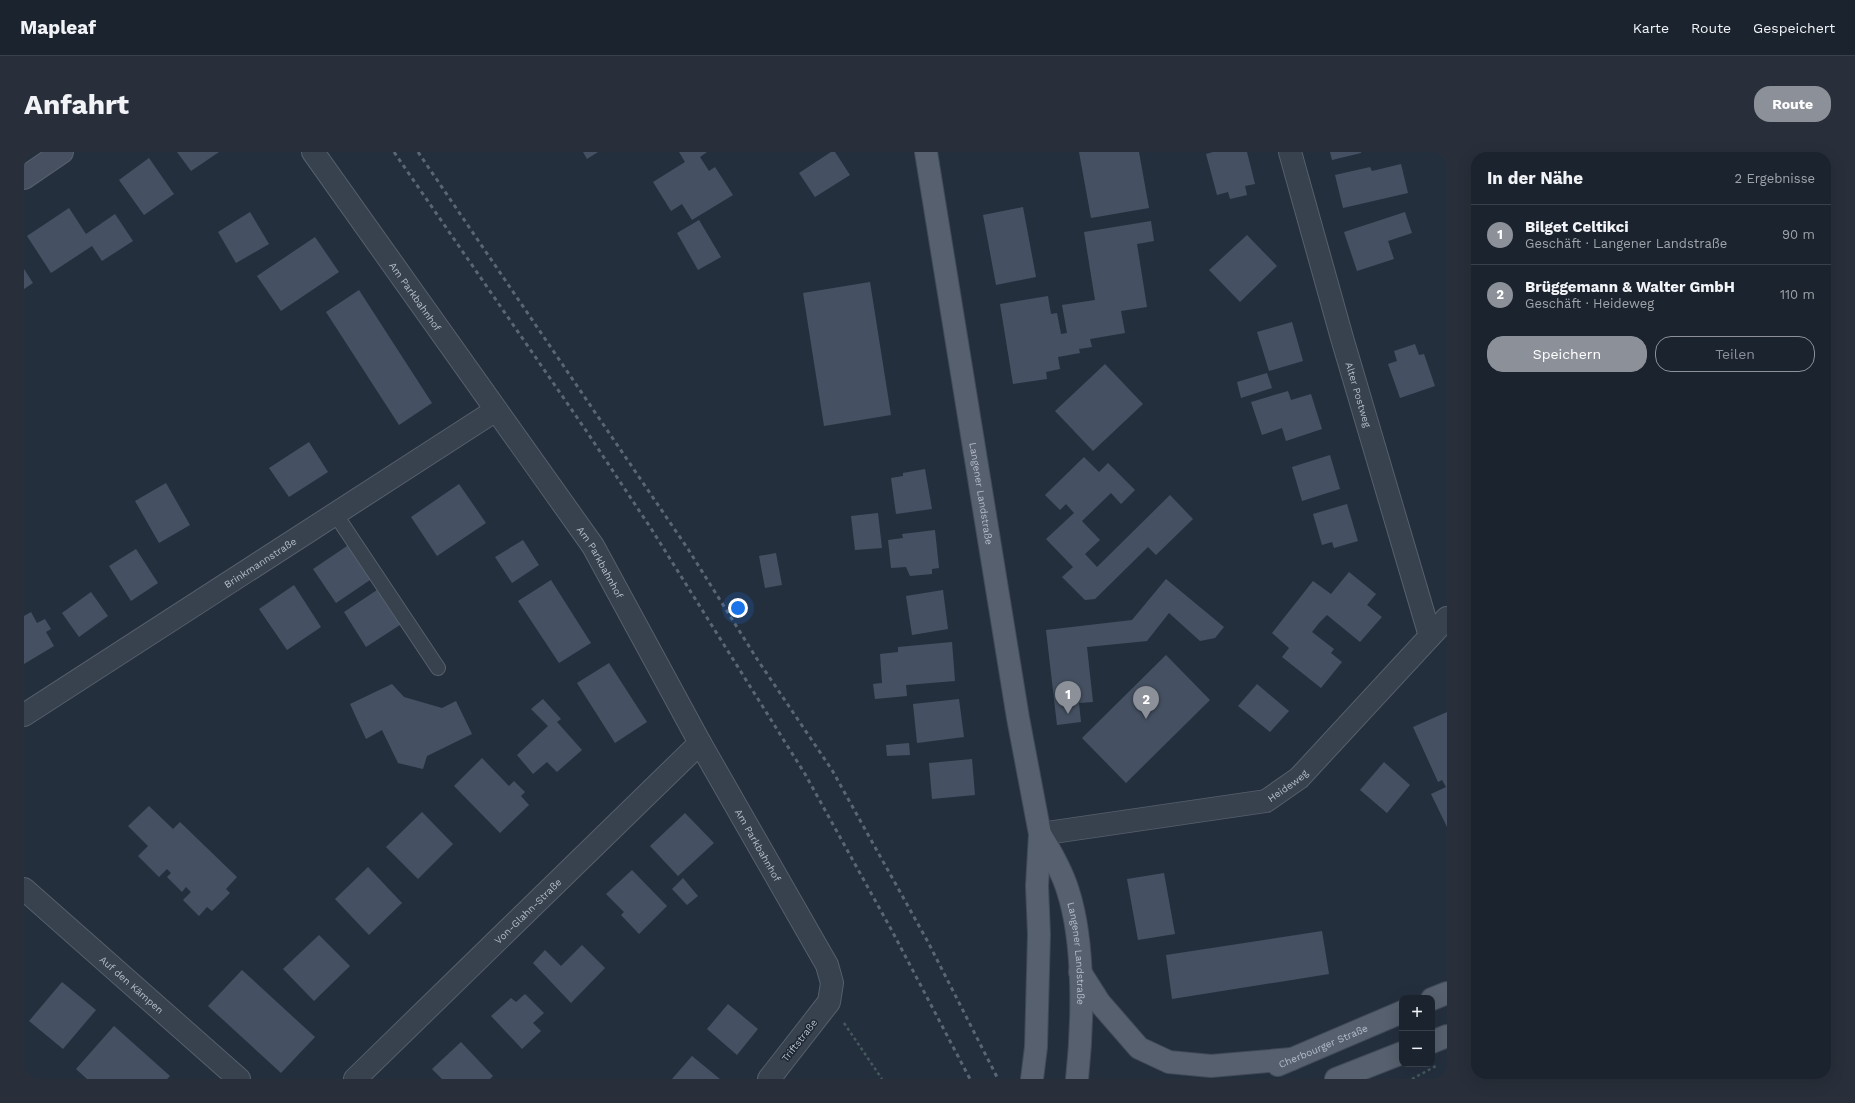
<!DOCTYPE html>
<html lang="de">
<meta charset="utf-8">
<style>
:root{--surface:#1b232e;--page:#282f3a;--text:#f1f3f6;--muted:#a0a4aa;--line:#39404a;--accent:#8c9099}
body{margin:0;font-family:"Work Sans",sans-serif;background:var(--page);color:var(--text)}
.controls{position:absolute;right:12px;bottom:12px;display:grid;overflow:hidden;border-radius:8px;box-shadow:0 4px 16px #0002}
.controls button{width:36px;height:36px;display:grid;place-items:center;padding:0;border:0;border-bottom:1px solid var(--line);background:var(--surface);color:var(--text);font:20px sans-serif}
.you{position:absolute;left:714px;top:456px;width:14px;height:14px;margin:-10px;border:3px solid #fff;border-radius:50%;background:#1a73e8;box-shadow:0 0 0 6px #1a73e833}
.badge{display:grid;place-items:center;width:26px;height:26px;border-radius:50%;background:var(--accent);color:#fff;font-size:13px;font-weight:700}
.pin{position:absolute;translate:-50% -33px;filter:drop-shadow(0 1px 2px #0008)}
.pin::after{content:'';position:absolute;top:21px;width:14px;height:12px;background:inherit;clip-path:polygon(0 0,100% 0,50% 100%)}
.list{margin:0;padding:0;list-style:none}
h2{display:flex;justify-content:space-between;align-items:center;height:52px;margin:0;padding:0 16px;font-size:17px}
h2 small{font-size:13px;font-weight:400;color:var(--muted)}
.list li{display:grid;grid-template-columns:26px 1fr auto;gap:12px;align-items:center;box-sizing:border-box;height:60px;padding:0 16px;border-top:1px solid var(--line)}
.list b{display:block;font-size:15px;white-space:nowrap}
.list p{margin:0;font-size:13px;white-space:nowrap;color:var(--muted)}
.list em{font-size:13px;font-style:normal;color:var(--muted)}
.actions{display:flex;gap:8px;padding:12px 16px}
.actions a{flex:1;padding:9px 0;border:1px solid var(--accent);border-radius:16px;text-align:center;font-size:14px;color:var(--accent)}
.actions .main{background:var(--accent);color:#fff}
.map{position:relative;flex:none;width:1423px;height:927px;overflow:hidden;border-radius:16px}
header{display:flex;align-items:center;gap:24px;box-sizing:border-box;height:56px;padding:0 20px;background:var(--surface);border-bottom:1px solid var(--line)}
header strong{font-size:19px}
nav{display:flex;gap:22px;margin-inline-start:auto;font-size:14px}
.intro{display:flex;align-items:center;justify-content:space-between;box-sizing:border-box;height:96px;padding:0 24px}
h1{margin:0;font-size:28px}
.button{padding:10px 18px;border-radius:16px;background:var(--accent);color:#fff;font-size:14px;font-weight:700}
main{display:flex;gap:24px;padding:0 24px}
aside{flex:1;background:var(--surface);border-radius:16px;box-shadow:0 4px 16px #0002}
.map>svg:first-child{display:block}
.building{fill:#455162}
.lines{fill:none;stroke-linecap:round;stroke-linejoin:round}
.lane-casing{stroke:#565f6c;stroke-width:16}
.street-casing{stroke:#565f6c;stroke-width:24}
.secondary-casing{stroke:#565f6c;stroke-width:24}
.primary-casing{stroke:#414a57;stroke-width:24}
.path{stroke:#44595c;stroke-width:2.5;stroke-dasharray:3 3;stroke-linecap:butt}
.lane{stroke:#38414e;stroke-width:14}
.street{stroke:#38414e;stroke-width:22}
.secondary{stroke:#465061;stroke-width:22}
.primary{stroke:#56606e;stroke-width:22}
.rail{stroke:#5a6575;stroke-width:3;stroke-dasharray:4 4;stroke-linecap:butt}
.labels{text-anchor:middle;stroke-width:3;stroke-linejoin:round;paint-order:stroke}
.street-label{font-size:10px;fill:#b4bcc9;stroke:#1d2633}
</style>
<header>
<strong>Mapleaf</strong>
<nav><a>Karte</a><a>Route</a><a>Gespeichert</a></nav>
</header>
<div class="intro"><h1>Anfahrt</h1><a class="button">Route</a></div>
<main>
<div class="map">
<svg width="1423" height="927" viewBox="0 0 1423 927">
<rect width="100%" height="100%" fill="#242f3e"/>
<path class="building" d="M153 0H195L167 19Z
M559 0H574L563 7Z
M655 0H683L676 5 685 19 691 15 709 43 668 68 658 52 647 59 629 30 661 10Z
M807 0H811L826 23 791 45 775 21Z
M1055 0H1115L1125 56 1067 66Z
M1189 0H1223L1231 32 1221 34 1223 43 1206 47 1204 40 1193 43 1182 2Z
M1306 0H1337V1L1308 8Z
M125 6 150 42 120 63 95 28Z
M1377 12 1384 41 1319 56 1311 23 1346 15 1348 19Z
M999 55 1012 125 972 133 959 63Z
M45 56 62 82 91 62 109 89 78 109 68 94 27 121 3 84Z
M226 60 245 92 212 111 194 80Z
M1381 60 1388 81 1364 89 1370 107 1333 119 1320 80Z
M675 68 697 105 674 118 653 81Z
M1127 69 1130 89 1113 92 1123 155 1097 159 1101 181 1066 187 1068 195 1055 197 1056 201 1034 205 1036 217 1022 220 1023 227 989 232 976 152 1024 144 1027 162 1033 161 1037 182 1043 181 1038 153 1071 148 1060 80Z
M1223 83 1253 114 1216 150 1185 118Z
M291 85 315 120 257 159 233 124Z
M0 117 9 131 0 137Z
M846 130 867 263 800 274 779 141Z
M335 138 408 251 375 273 302 160Z
M1268 170 1279 209 1245 219 1233 180Z
M1391 192 1395 203 1400 202 1411 234 1376 246 1364 212 1373 209 1370 199Z
M1081 212 1119 252 1069 299 1031 259Z
M1243 221 1248 236 1217 246 1213 230Z
M1264 239 1267 248 1287 242 1298 277 1262 289 1258 276 1238 283 1227 250Z
M285 290 304 320 265 345 245 316Z
M1306 303 1316 337 1278 349 1268 315Z
M1060 305 1075 320 1084 311 1111 338 1097 352 1087 341 1058 369 1076 388 1061 402 1073 415 1146 343 1169 367 1132 403 1124 395 1071 447 1061 448 1038 425 1049 415 1022 387 1050 361 1042 352 1036 358 1021 343Z
M901 317 908 357 872 362 867 326 879 324V321Z
M142 331 166 373 135 391 111 349Z
M435 332 462 371 413 404 387 365Z
M1323 352 1334 389 1310 396 1308 390 1298 393 1289 362Z
M854 361 858 396 831 398 827 364Z
M911 378 915 416 908 417V422L886 424 882 415 867 416 864 388 879 386 878 382Z
M499 388 515 413 488 431 471 405Z
M326 392 349 426 312 451 289 417Z
M112 397 134 431 107 449 85 414Z
M752 401 758 433 741 436 735 404Z
M1325 420 1352 442 1343 453 1358 465 1336 490 1303 463 1295 471 1288 480 1310 497 1307 501 1318 510 1297 536 1258 505 1265 496 1248 481 1289 429 1307 442Z
M1142 427 1200 475 1191 486 1176 489 1145 461 1123 489 1063 495 1069 550 1055 551 1057 570 1033 573 1022 478 1108 468Z
M527 428 567 491 535 511 494 449Z
M270 433 297 475 263 498 235 457Z
M356 436 379 471 342 495 320 460Z
M919 438 924 477 888 483 882 444Z
M67 440 84 464 55 485 38 461Z
M7 460 13 471 21 467 27 477 22 480 30 494 0 512V464Z
M928 490 931 529 882 533 883 544 851 547 849 532 858 531 856 502 874 500V495Z
M1142 503 1186 548 1102 631 1058 586Z
M585 511 623 570 591 591 553 531Z
M368 532 380 545 418 556 432 549 448 582 403 604 399 617 374 611 358 578 342 587 326 552Z
M1233 532 1265 559 1246 580 1214 554Z
M519 547 537 567 533 570 558 598 533 620 523 610 509 622 493 603 524 574 507 557Z
M935 547 940 585 893 591 889 552Z
M1423 560V675L1407 642 1422 635 1418 628 1414 630 1389 575Z
M885 591 886 603 863 604 862 593Z
M458 606 485 634 490 629 501 640 497 644 505 653 476 681 430 634Z
M948 607 951 643 908 647 905 611Z
M1360 610 1386 633 1363 661 1336 638Z
M125 654 149 677 156 670 213 725 202 737 206 741 188 759 183 755 175 764 159 748 167 740 162 735 158 740 143 725 147 721 143 717 135 725 114 704 124 694 104 674Z
M398 660 429 692 394 727 362 695Z
M661 661 690 691 654 724 626 694Z
M344 715 378 751 345 783 311 747Z
M608 718 643 754 615 782 597 763 600 760 582 742Z
M1140 721 1151 782 1114 788 1103 727Z
M659 726 674 744 663 753 648 737Z
M1298 779 1305 822 1148 847 1142 803Z
M295 783 326 814 290 849 259 817Z
M558 793 581 816 547 851 509 811 521 798 537 814Z
M218 818 291 885 257 921 184 854Z
M38 830 72 858 39 897 5 869Z
M501 842 520 861 509 871 517 879 498 897 467 864 487 846 492 850Z
M704 852 734 877 713 903 683 877Z
M90 874 146 924 143 927H63L52 917Z
M437 890 469 924 466 927H418L408 917Z
M668 904 696 927H648Z"/>
<g class="lines">
<g class="lane-casing">
<path id="lane" d="M312 363 414 516"/>
</g>
<g class="street-casing">
<g id="street">
<path id="s1" d="M289 0 569 394 676 591 803 813 808 831 805 850 745 927"/>
<path id="s2" d="M1266 0 1318 186 1406 484"/>
<path id="s3" d="M0 563 472 258"/>
<path id="s4" d="M1016 682 1242 649 1275 626 1423 466"/>
<path id="s5" d="M0 737 215 927"/>
<path id="s6" d="M331 927 676 591"/>
</g>
</g>
<g class="secondary-casing">
<path id="secondary" d="M0 26 38 0"/>
</g>
<g class="primary-casing">
<g id="primary">
<path id="s7" d="M902 0 994 566 1016 682 1013 734 1015 782 1012 895 1008 927"/>
<path id="s8" d="M1016 682C1027 700 1038 719 1044 739 1061 792 1059 872 1053 927"/>
<path d="M1056 820 1075 850 1115 896 1145 910 1187 914 1268 907"/>
<path d="M1408 847 1423 841"/>
<path d="M1408 890 1423 884"/>
<path id="s9" d="M1254 913 1378 860"/>
<path d="M1312 927 1378 901"/>
</g>
</g>
<path class="path" d="M820 871 858 927
M1388 927 1412 914"/>
<use href="#lane" class="lane"/>
<use href="#street" class="street"/>
<use href="#secondary" class="secondary"/>
<use href="#primary" class="primary"/>
<path class="rail" d="M370 0 561 277 628 378 781 622 867 777 946 927
M394 0 664 397 733 507 808 618 904 790 974 927"/>
</g>
<g class="labels">
<g class="street-label">
<text dy="4" stroke="none"><textPath href="#s1" startOffset="177">Am Parkbahnhof</textPath></text>
<text dy="4" stroke="none"><textPath href="#s2" startOffset="252">Alter Postweg</textPath></text>
<text dy="4" stroke="none"><textPath href="#s7" startOffset="346">Langener Landstraße</textPath></text>
<text dy="4" stroke="none"><textPath href="#s1" startOffset="501">Am Parkbahnhof</textPath></text>
<text dy="4" stroke="none"><textPath href="#s3" startOffset="281">Brinkmannstraße</textPath></text>
<text dy="4" stroke="none"><textPath href="#s4" startOffset="255">Heideweg</textPath></text>
<text dy="4" stroke="none"><textPath href="#s1" startOffset="825">Am Parkbahnhof</textPath></text>
<text dy="4" stroke="none"><textPath href="#s6" startOffset="241">Von-Glahn-Straße</textPath></text>
<text dy="4" stroke="none"><textPath href="#s8" startOffset="127">Langener Landstraße</textPath></text>
<text dy="4" stroke="none"><textPath href="#s5" startOffset="144">Auf den Kämpen</textPath></text>
<text transform="translate(775 888) rotate(-52)" y="4">Triftstraße</text>
<text dy="4" stroke="none"><textPath href="#s9" startOffset="49">Cherbourger Straße</textPath></text>
</g>
</g>
</svg>
<div class="controls">
<button>+</button>
<button>−</button>
</div>
<div class="you"></div>
<div class="pin badge" style="left:1044px;top:562px">1</div>
<div class="pin badge" style="left:1122px;top:567px">2</div>
</div>
<aside>
<h2>In der Nähe<small>2 Ergebnisse</small></h2>
<ul class="list">
<li><span class="badge">1</span><div><b>Bilget Celtikci</b><p>Geschäft · Langener Landstraße</p></div><em>90 m</em></li>
<li><span class="badge">2</span><div><b>Brüggemann &amp; Walter GmbH</b><p>Geschäft · Heideweg</p></div><em>110 m</em></li>
</ul>
<div class="actions"><a class="main">Speichern</a><a>Teilen</a></div>
</aside>
</main>
